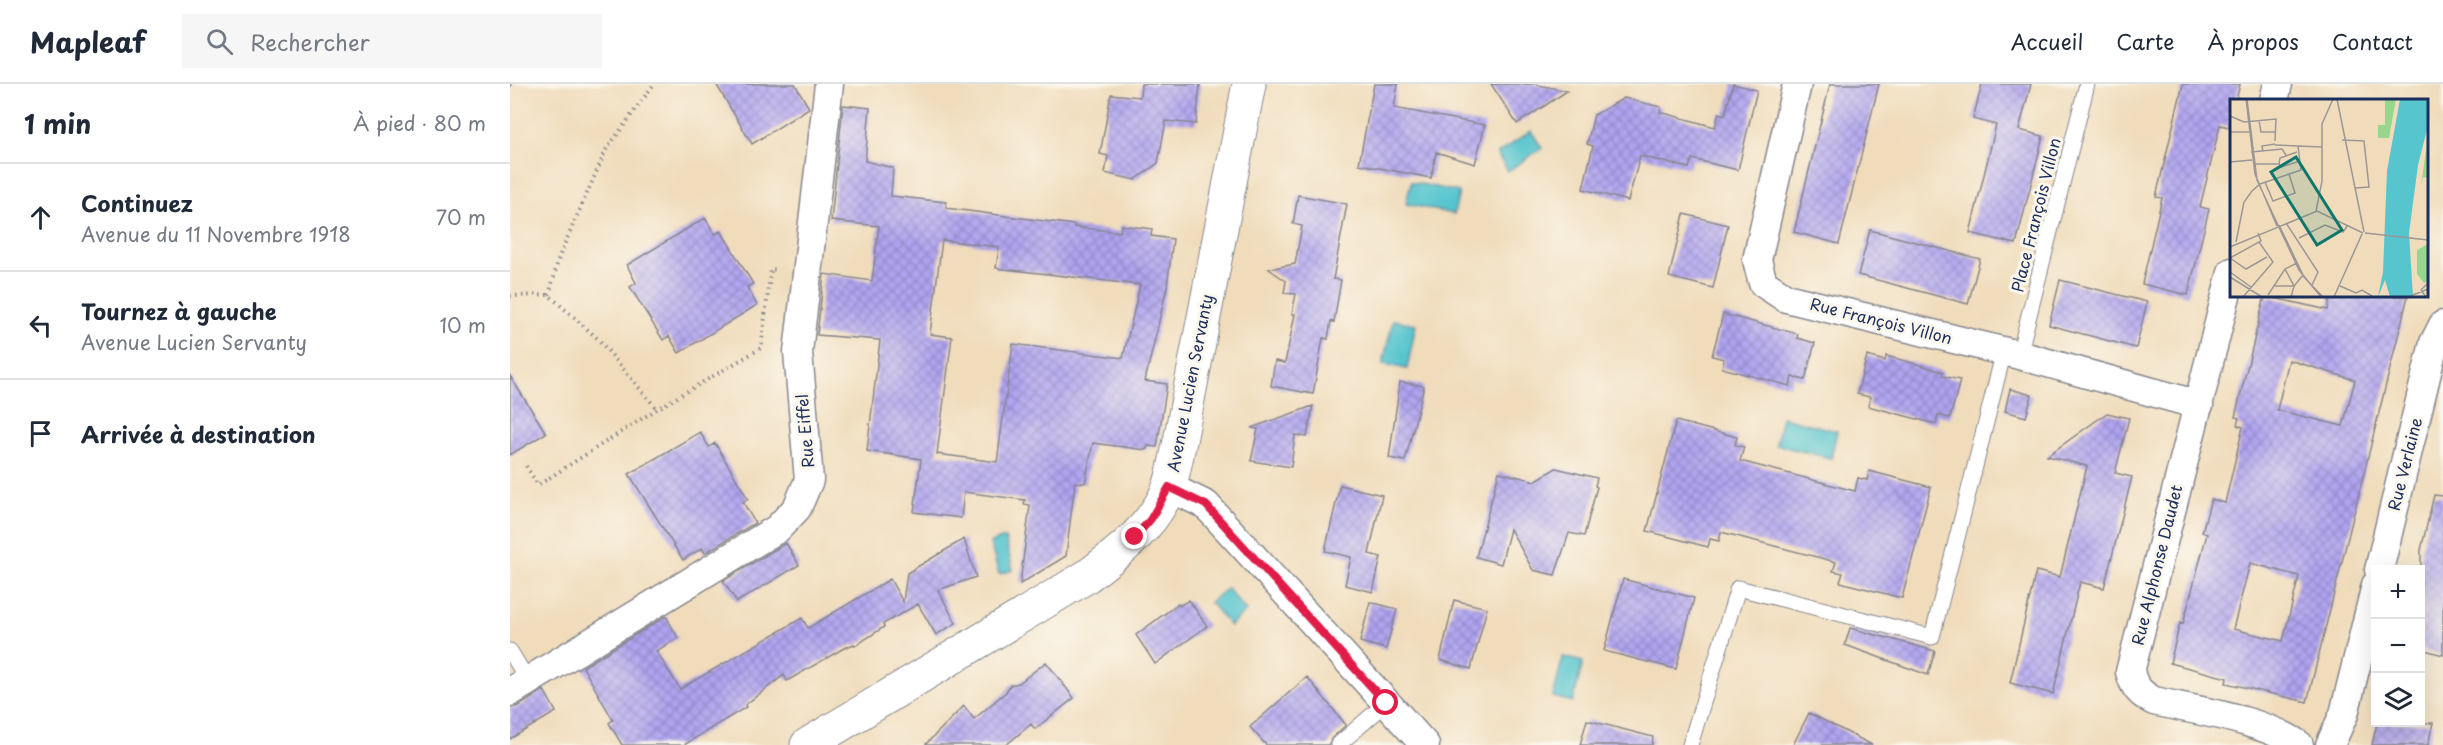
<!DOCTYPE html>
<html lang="fr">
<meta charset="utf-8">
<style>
:root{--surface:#fff;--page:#f6f6f7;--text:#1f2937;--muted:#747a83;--line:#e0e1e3}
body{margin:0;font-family:"Playpen Sans",sans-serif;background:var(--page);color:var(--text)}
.controls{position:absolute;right:18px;bottom:18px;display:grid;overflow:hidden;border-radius:0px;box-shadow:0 6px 24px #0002}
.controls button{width:54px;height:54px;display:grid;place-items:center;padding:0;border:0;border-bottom:2px solid var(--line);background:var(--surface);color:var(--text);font:30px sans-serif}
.stop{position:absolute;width:18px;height:18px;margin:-14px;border:4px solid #e11d48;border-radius:50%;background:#fff}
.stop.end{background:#e11d48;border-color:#fff;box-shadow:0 2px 6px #0008}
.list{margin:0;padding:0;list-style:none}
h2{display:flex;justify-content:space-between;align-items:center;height:78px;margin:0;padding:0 24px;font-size:26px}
h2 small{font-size:20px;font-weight:400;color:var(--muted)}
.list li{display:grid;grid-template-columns:39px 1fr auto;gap:18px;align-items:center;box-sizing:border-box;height:108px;padding:0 24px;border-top:2px solid var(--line)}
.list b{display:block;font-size:22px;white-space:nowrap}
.list p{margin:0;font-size:20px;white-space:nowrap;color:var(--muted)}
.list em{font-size:20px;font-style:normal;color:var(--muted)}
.icon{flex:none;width:33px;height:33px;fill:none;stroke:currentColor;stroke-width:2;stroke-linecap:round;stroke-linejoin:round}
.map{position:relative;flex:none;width:1933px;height:661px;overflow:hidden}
header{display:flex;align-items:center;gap:36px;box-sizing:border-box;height:84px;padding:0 30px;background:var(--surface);border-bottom:2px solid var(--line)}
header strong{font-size:28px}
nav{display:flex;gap:33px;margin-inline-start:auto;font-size:21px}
.search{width:420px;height:54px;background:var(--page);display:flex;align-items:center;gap:15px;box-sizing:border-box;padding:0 21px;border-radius:0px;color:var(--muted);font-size:22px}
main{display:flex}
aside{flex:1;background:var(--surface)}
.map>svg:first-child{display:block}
.water{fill:#57c5ce;stroke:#397a96;stroke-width:1.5}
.building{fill:url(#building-cross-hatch);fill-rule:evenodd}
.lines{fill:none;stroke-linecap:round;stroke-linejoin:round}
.lane-casing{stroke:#86868c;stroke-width:17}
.street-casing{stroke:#86868c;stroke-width:31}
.secondary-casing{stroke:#86868c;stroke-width:35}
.path{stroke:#86868c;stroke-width:4;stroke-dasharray:1.5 4.5;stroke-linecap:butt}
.lane{stroke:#fff;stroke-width:15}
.street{stroke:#fff;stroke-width:28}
.secondary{stroke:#fff;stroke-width:33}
.route{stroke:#e11d48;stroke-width:8}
.labels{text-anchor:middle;stroke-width:6;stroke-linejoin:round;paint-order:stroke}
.street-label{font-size:16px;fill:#1b2f5e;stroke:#fbf7ec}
.inset-road{fill:none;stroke:#9b9796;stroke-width:1.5}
.view{fill:#0f766e;fill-opacity:0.15;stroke:#0f766e;stroke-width:3}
.inset-edge{fill:none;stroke:#1b2f5e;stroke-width:3}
</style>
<header>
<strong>Mapleaf</strong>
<div class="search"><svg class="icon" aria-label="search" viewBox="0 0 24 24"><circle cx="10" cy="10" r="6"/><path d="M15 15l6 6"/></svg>Rechercher</div>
<nav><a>Accueil</a><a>Carte</a><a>À propos</a><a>Contact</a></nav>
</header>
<main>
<aside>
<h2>1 min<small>À pied · 80 m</small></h2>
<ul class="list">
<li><svg class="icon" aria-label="ahead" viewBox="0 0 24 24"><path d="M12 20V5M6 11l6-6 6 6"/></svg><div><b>Continuez</b><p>Avenue du 11 Novembre 1918</p></div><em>70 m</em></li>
<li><svg class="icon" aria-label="left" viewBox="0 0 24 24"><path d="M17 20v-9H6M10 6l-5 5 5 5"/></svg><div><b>Tournez à gauche</b><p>Avenue Lucien Servanty</p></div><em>10 m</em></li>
<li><svg class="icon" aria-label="arrive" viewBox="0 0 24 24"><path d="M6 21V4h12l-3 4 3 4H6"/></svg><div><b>Arrivée à destination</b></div></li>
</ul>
</aside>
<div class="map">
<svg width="1933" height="661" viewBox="0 0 1933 661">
<defs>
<pattern id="building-cross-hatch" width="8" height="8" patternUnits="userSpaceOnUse" patternTransform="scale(1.5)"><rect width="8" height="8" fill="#b1a4f0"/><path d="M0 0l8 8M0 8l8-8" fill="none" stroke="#8f86c6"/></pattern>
</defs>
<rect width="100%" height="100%" fill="#fbf7ec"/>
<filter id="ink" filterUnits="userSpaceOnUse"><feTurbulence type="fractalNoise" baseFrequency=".0167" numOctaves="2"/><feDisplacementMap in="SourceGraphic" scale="12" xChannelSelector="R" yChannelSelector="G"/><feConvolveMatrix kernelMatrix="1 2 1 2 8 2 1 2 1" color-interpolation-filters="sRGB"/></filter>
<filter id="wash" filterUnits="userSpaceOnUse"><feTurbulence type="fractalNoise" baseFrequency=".008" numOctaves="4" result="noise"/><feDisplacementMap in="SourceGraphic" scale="24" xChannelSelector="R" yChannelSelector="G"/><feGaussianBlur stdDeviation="1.35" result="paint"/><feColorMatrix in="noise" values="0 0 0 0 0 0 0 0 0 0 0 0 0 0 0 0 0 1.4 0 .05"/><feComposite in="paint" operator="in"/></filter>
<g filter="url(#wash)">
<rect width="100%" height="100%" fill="#f0dcbb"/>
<path class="water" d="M1021 47 1032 64 998 87 987 70Z
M901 98 949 108 944 130 896 120Z
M883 236 906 240 897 285 873 280Z
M1272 333 1327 347 1321 374 1266 361Z
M495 454 503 486 489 490 480 459Z
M717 504 736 527 720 542 700 518Z
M1053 573 1073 578 1063 618 1043 613Z"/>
<g id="blocks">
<path class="building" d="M206 0H285L299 24 242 60Z
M631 0H690L686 40 656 37 648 79 625 96 595 89 598 72 590 70 601 10 630 13Z
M864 0H888L884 24 975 41 965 80 926 68 921 94 849 80Z
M981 0H1024L1057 7 1007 40Z
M1223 0 1247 6 1228 86 1182 75 1179 84 1130 72 1118 117 1073 105 1083 62 1077 60 1084 31 1114 14 1151 23 1150 28 1205 43 1209 29 1215 31Z
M1320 0H1369L1329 160 1284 148Z
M1472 0H1521L1509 46 1533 52 1506 160 1460 149 1486 41 1463 35Z
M1673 0H1730L1726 16H1722L1719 43 1710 41 1690 123 1699 125 1678 211 1632 200 1652 114 1646 113Z
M333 21 360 24 355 77 383 84 381 112 436 118V124L564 141V143L610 148 611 141 642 145 641 152 663 155 657 203 635 297 657 300 647 363 638 362 636 366 583 359 575 399 565 398 556 472 510 500 520 421 514 420 515 416 454 408 451 434 404 428 411 375 357 367 370 256 307 251 314 190 362 197 369 142 321 137ZM432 156 489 163 486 184 630 201 613 274 503 260 487 378 427 370 442 253 420 250Z
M788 111 837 120 823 195 831 196 824 238 821 237 818 255 813 254 803 310 761 302 765 277 775 279 785 230H782L786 210 774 209 776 197 759 185 785 180 792 142 783 140Z
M1174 130 1218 141 1203 204 1159 193Z
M195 134 205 150 211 147 243 200 237 203 247 221 169 269 159 252 153 256 120 203 126 199 117 181Z
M1360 146 1470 175 1458 220 1348 191Z
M1550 196 1637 218 1626 264 1539 241Z
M1755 212 1818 226 1820 212H1898L1797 618 1716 599 1717 594 1660 579 1670 539 1673 540 1697 450 1692 448 1701 415 1715 419 1733 343 1727 341 1729 334 1725 333ZM1779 276 1845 296 1833 342 1767 326ZM1740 479 1789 492 1773 557 1723 545Z
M1213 230 1288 250 1287 254 1305 259 1295 296 1282 293 1280 302 1212 284 1214 275 1202 272Z
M1357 272 1375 277 1376 272 1407 280 1433 288 1432 292 1450 296 1440 334 1428 331 1426 340 1358 322 1360 313 1347 310Z
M0 292 36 349 0 371Z
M890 298 914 302 895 377 879 374Z
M1500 305 1522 311 1516 333 1495 327Z
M803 322 797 353 785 351 781 383 741 377 748 345 741 344Z
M1597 329 1619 334 1605 389 1622 393 1594 504 1570 498 1543 610 1500 599 1526 487 1550 493 1577 382 1537 372Z
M1166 337 1227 353 1225 361 1234 363 1230 377 1345 407 1348 394 1357 396 1359 387 1421 403 1392 514 1330 498 1333 489 1323 487 1326 478 1211 448 1209 457 1200 455 1198 463 1137 447Z
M190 348 199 363 205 359 238 415 233 418 245 439 195 469 192 464 173 476 119 390Z
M1046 384 1087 394 1085 402 1087 403 1074 452 1059 449 1045 491 1023 486 1000 445 991 480 966 473 989 388 1025 397Z
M830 401 872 411 859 470 871 473 863 508 835 501 841 473 815 467Z
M1924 411 1933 412V571L1911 565V466Z
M454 455 466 493 428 506 446 539 426 551 408 520 373 540 374 543 345 562 344 560 334 564 277 597 274 591 235 621 236 623 174 661H112L99 639 103 636 73 583 156 532 168 554 146 567 170 605 292 534 298 544 380 495 393 518 397 489Z
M276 459 289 481 227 518 213 497Z
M1113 495 1184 514 1166 585 1094 567Z
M679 516 697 542 645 580 626 551 668 520 669 522Z
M944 516 977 524 961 585 930 576Z
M860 518 887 525 876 565 850 558Z
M1340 544 1425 567 1418 591 1335 561Z
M536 578 564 614 525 645 521 640 496 661H415L454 622 464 635 496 608 500 601 509 599Z
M797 593 836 641 822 654 818 661H756L740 643Z
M34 606 46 628 0 655V624L9 622Z
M1299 629 1362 661H1283Z
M1077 636 1143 653 1142 661H1070Z
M1867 639H1923L1918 661H1862Z"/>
</g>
</g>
<g filter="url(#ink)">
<use href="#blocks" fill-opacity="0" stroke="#86868c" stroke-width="1.5"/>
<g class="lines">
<g class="lane-casing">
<path id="lane" d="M1509 271 1577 0
M0 567 18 597
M828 661 876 619
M1180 661 1228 504 1422 553 1494 267"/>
</g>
<g class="street-casing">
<path id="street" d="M1287 0 1247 176 1253 199 1276 214 1509 271 1689 321
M1764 16 1768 0
M1722 188 1620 588C1624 603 1630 610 1644 617 1688 627 1754 636 1789 661
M659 403 696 421 915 661
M1869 486 1924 259 1933 241
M0 608 267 445 287 424 299 396 288 268 319 0
M1820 661 1834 630 1866 501"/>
</g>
<g class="secondary-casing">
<path id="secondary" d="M297 661 576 493C608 469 642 444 658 406 664 391 666 373 670 357L739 0"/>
</g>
<path class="path" d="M0 1 3 0
M39 211 49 173 96 66 144 0
M0 212 39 211 88 255 147 325
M16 382 28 401 147 325 251 264 261 185 270 186"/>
<use href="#lane" class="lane"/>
<use href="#street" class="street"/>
<use href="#secondary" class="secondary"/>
</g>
</g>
<g class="lines" filter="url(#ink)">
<path class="route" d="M625 453 640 436 659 403 696 421 876 619"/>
</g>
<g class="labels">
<g class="street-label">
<text transform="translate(1526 131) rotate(-76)" y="6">Place François Villon</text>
<text transform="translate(1371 237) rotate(14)" y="6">Rue François Villon</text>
<text transform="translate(680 299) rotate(-79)" y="6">Avenue Lucien Servanty</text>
<text transform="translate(295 347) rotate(-95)" y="6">Rue Eiffel</text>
<text transform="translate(1895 380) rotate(-76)" y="6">Rue Verlaine</text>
<text transform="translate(1647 481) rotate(-76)" y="6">Rue Alphonse Daudet</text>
</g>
</g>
<g transform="translate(1720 15)">
<rect width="198" height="198" fill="#f0dcbb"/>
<path d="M198 37V79L193 78 191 87ZM198 145V182L194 184 187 175V151Z" fill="#96d68d"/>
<path d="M155 0H166L159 39H148V26H155Z" fill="#96d68d"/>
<path d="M170 0H198V27L188 66 179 134 183 198H160L155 181 148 198 153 173 157 72Z" fill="#57c5ce"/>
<path class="inset-road" d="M16 0 25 75 47 127M17 0 27 81 69 171 91 198M107 0 134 133M0 17 14 23 46 20 45 42M29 21 31 33H45M0 33H19M112 41 134 42 139 88 125 89M45 46 92 48M33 52 32 47 45 45M21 53 52 50 56 56M0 63 22 61M23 65H49L50 59 67 53M49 65 51 68 70 62M35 83 43 102 65 94 59 75M86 112 92 82V25L103 0M56 124 88 173 82 186M49 126 74 178 93 198M135 134 198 141M69 139 95 126 113 133 118 126M6 143 14 103 22 92 30 85 71 71 68 47M0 148 87 112 133 134M0 159 31 142 28 134M0 159 16 170 37 158M0 173 21 188M0 178 32 198M45 187H64L55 170M110 187 126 194 132 191 142 197M38 196 55 170 67 164M13 198 43 163 29 143M61 198 64 187 73 176M104 198 132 135M178 198 198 190M196 198 191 191 198 184"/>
<path class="view" d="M66 58 112 131 87 146 41 73Z"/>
<rect width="198" height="198" class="inset-edge"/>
</g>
</svg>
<div class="controls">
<button>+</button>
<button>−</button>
<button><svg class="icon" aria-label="layers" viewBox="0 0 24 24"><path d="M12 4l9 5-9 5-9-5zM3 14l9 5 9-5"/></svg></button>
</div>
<div class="stop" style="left:876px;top:619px"></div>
<div class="stop end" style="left:625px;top:453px"></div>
</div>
</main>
